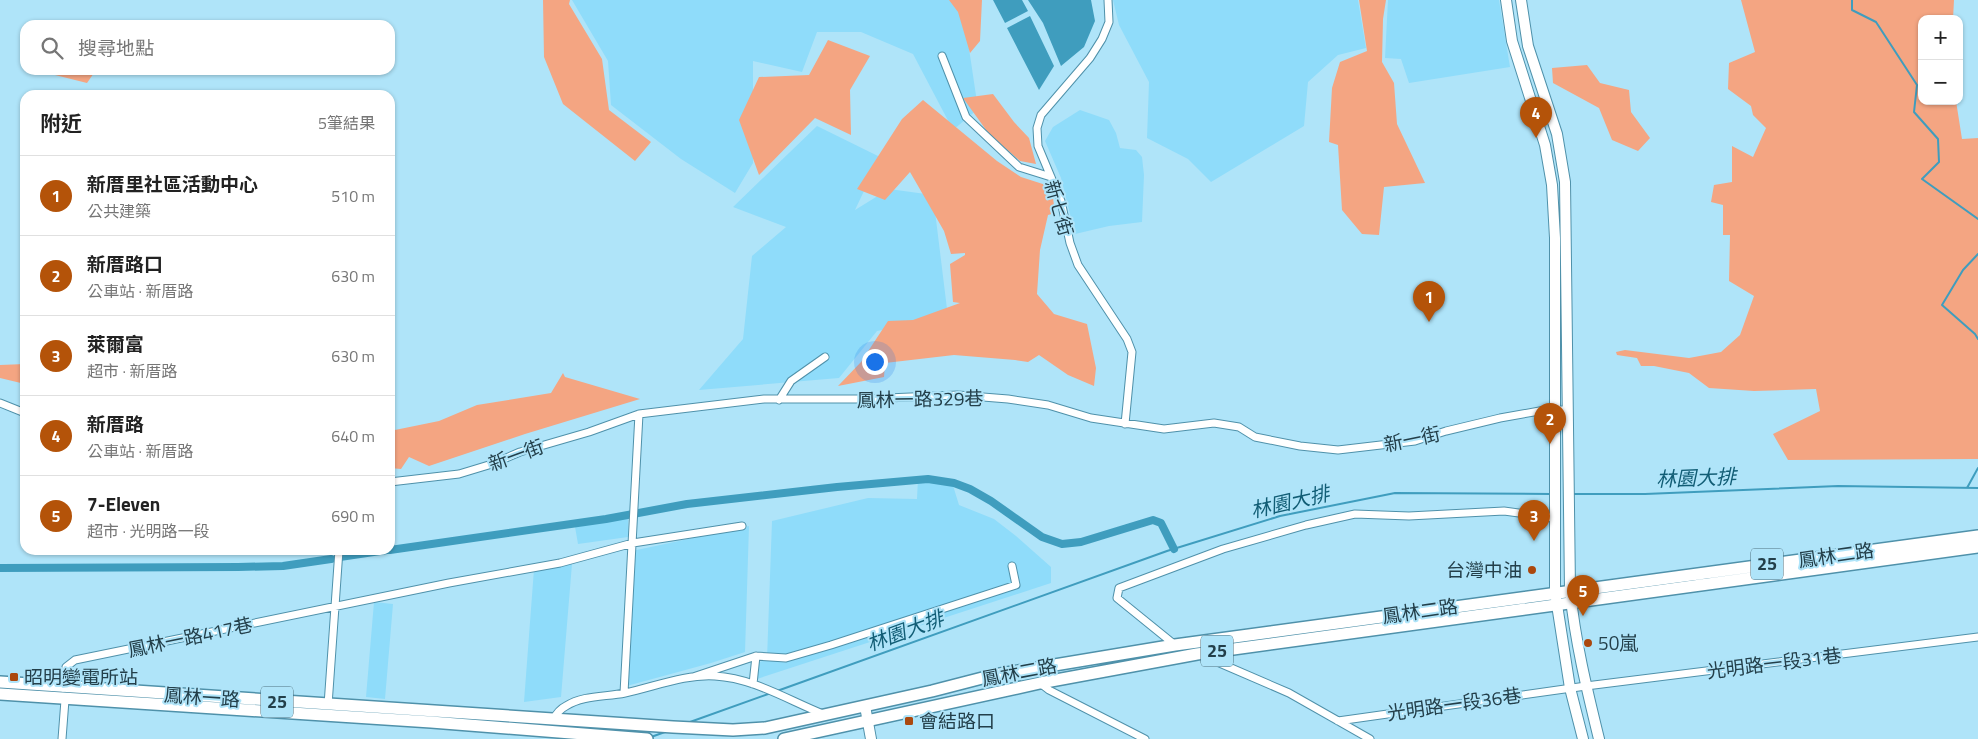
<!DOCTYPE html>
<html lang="zh-TW">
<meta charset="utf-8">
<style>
:root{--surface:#fff;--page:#f6f6f6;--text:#222;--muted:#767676;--line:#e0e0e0;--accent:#b45309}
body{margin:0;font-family:"Titillium Web","Noto Sans TC",sans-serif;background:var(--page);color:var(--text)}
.controls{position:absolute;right:15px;top:15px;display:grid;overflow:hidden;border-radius:10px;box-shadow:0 1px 4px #0004}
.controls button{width:45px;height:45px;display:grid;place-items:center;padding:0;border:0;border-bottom:1px solid var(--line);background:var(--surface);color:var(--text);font:25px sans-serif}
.you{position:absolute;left:874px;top:361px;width:18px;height:18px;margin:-12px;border:4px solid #fff;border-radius:50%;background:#1a73e8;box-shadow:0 0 0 8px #1a73e833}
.badge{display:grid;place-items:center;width:32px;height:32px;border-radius:50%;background:var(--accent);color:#fff;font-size:16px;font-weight:700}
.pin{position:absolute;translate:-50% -41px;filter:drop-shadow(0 1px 2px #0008)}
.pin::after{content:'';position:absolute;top:26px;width:18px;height:15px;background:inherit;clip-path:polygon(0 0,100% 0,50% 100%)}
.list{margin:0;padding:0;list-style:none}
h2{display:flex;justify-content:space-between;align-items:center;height:65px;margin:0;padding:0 20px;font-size:21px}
h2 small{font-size:16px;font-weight:400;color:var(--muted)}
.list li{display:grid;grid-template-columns:32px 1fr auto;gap:15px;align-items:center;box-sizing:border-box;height:80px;padding:0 20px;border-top:1px solid var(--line)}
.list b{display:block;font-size:19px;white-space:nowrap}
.list p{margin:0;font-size:16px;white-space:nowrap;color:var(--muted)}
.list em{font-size:16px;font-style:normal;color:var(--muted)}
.icon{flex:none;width:28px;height:28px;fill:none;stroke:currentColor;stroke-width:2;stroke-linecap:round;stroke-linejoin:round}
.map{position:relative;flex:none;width:1978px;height:739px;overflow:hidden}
.search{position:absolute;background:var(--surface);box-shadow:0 1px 4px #0004;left:20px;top:20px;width:375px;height:55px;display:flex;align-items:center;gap:12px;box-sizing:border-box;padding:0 18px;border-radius:15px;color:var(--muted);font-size:19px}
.panel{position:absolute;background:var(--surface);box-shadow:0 1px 4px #0004;left:20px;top:90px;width:375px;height:465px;border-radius:15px}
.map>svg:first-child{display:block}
.built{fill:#8fdcfa}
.green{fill:#f4a582}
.water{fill:#3f9dbe}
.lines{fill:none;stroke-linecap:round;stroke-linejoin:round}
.stream{stroke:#3f9dbe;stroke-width:2}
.canal{stroke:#3f9dbe;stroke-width:8}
.street-casing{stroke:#4f91aa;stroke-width:9}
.secondary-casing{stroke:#4f91aa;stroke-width:12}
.primary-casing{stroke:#4f91aa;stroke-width:14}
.street{stroke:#fff;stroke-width:7}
.secondary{stroke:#fff;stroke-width:10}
.primary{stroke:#fff;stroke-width:11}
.poi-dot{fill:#ab480e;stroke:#afe4f9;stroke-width:2}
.labels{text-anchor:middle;stroke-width:4;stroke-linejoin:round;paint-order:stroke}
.shield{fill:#afe4f9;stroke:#4d707e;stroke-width:1}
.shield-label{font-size:18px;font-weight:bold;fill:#233f4a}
.street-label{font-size:19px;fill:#233f4a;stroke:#afe4f9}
.poi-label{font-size:19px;fill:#233f4a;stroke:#afe4f9;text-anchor:start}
.water-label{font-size:20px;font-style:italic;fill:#115d75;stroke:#afe4f9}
</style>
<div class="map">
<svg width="1978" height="739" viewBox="0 0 1978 739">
<rect width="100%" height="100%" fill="#afe4f9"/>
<path class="built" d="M572 0H957L963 8 978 109 953 130 913 54 861 32H817L802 72 753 61V163L735 193 681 159 611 105 608 61Z
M1113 0H1358L1366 48 1338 55 1308 82 1304 126 1211 182 1188 159 1147 138 1149 82 1119 25Z
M1388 0H1499L1510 67 1409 83 1401 59 1385 58Z
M1080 110 1109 120 1116 133 1120 148 1136 150 1142 157 1144 175 1142 222 1109 226 1075 234 1061 178 1045 141 1053 127Z
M817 126 880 157 855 210 889 189 933 195 948 317 877 331 839 378 699 390 743 339 752 256 786 227 733 207Z
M918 478 951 479 959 505 994 519 1016 536 1051 567V583L757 679 755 664 767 659 772 521 868 498 917 499Z
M628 513V537L578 544 574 521Z
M749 526 745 652 711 663 623 687 632 551Z
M572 564 561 697 524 702 534 569Z
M374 602 393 604 385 699 366 697Z"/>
<path class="green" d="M543 0H570L569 4 602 59 609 110 651 142 635 161 563 104 544 57Z
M949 0H982L980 41 970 53 958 12Z
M1359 0H1386L1383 19 1382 62 1394 83 1397 124 1425 183 1384 187 1379 235 1362 234 1342 210 1338 145 1329 142 1332 88 1340 62 1367 51Z
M1741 0H1954L1953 19H1922V101H1956L1962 139 1978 138V459L1788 460 1773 434 1820 411 1816 389 1754 391 1709 388 1689 373 1654 366H1641L1637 358 1617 355 1616 352 1625 350 1689 358 1721 352 1740 335 1754 296 1729 281 1730 235H1723V205L1711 202 1714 185 1732 182V146L1753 157 1766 128 1753 115 1751 106 1728 89 1729 63 1755 52Z
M828 40 870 56 850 90 851 135 815 118 759 175 739 120 759 77 809 75Z
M1587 65 1600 83 1629 90 1631 112 1650 138 1638 151 1612 140 1599 108 1553 83 1552 68Z
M57 70H96L87 83 55 75Z
M993 94 1014 122 1029 138 1036 164 1020 161 989 134 963 98Z
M923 100 997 161 1021 177 1049 186V195L1053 198 1055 213 1048 215 1040 250 1037 294 1054 314 1087 324 1096 368 1094 386 1068 375 1039 355 1028 362 1015 360 954 355 885 363 884 377 838 386 861 362 888 321 913 320 960 303 953 302 950 264 965 255V253L951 254 944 231 910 172 885 200 857 189 902 119Z
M25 364V384L0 378V365Z
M563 373 565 377 640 399 525 434 429 466 409 457 401 469 390 468V431L439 421 477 405 551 393Z"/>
<path class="water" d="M993 0H1022L1028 11 1005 23Z
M1028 0H1091L1095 21 1084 47 1061 66 1043 23Z
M1030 16 1054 66 1039 90 1007 28Z"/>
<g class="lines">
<path class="stream" d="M1852 0V10L1876 22 1917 85 1914 112 1938 139 1939 162 1922 179 1978 219
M1978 254 1963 270 1942 305 1975 334 1978 339
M1967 488 1978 468
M1573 494H1645L1838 486 1978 488
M777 691 1167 551 1280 516 1395 493 1551 494
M690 722 771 693
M651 737 665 732"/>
<path class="canal" d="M390 550 606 519 687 504 837 487 928 479 954 483 970 489 991 501 1042 537 1062 544 1081 542 1153 520 1161 523 1174 549
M340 557 387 550
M0 568 238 567 283 566 331 559"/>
<g class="street-casing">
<path id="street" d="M1108 0 1109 22 1102 39 1090 58 1041 115 1037 128 1038 146 1061 201 1070 243 1078 265 1127 339 1132 352 1125 424
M942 56 966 117 1019 167 1051 177
M779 400 791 381 825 357
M0 403 25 413
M390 482 459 474 492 464 520 452 589 432 639 414 764 399H863L958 395 1008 399 1048 405 1091 418 1164 429 1214 423 1239 427 1255 437 1300 446 1338 450 1415 441 1446 431 1500 418 1545 410H1567
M1175 645 1117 598 1119 588 1223 549 1306 525 1355 514 1409 516 1504 511 1556 518
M1201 655 1289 693 1370 739
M693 677 756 656 786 658 831 645 1016 585 1012 566
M1040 683 1049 690 1145 739
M753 684 756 656
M63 688 66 667 75 660 449 583 560 563 633 543 742 526
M624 693 639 414
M328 705 339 550
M553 720C556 714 560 709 566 706 583 695 606 697 625 693 654 687 685 674 715 676 753 678 788 700 823 714
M1338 721 1586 686 1978 637
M62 739 65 700"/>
</g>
<g class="secondary-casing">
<path id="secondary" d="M1506 0 1512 41 1545 145 1552 185 1555 238V592L1570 688 1583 739
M1521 0 1528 46 1557 134 1565 182 1570 590C1575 641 1587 690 1599 739
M865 706 871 739"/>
</g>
<g class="primary-casing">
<path id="primary" d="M0 682 673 727 733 730 765 728 932 691 994 675 1175 645 1978 536
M0 694 431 722 647 739
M784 739 1040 683 1197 654 1978 547"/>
</g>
<use href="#street" class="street"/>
<use href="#secondary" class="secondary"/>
<use href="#primary" class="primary"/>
</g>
<g class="poi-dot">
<circle cx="1532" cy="570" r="5"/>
<circle cx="1588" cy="643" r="5"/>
<rect x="9" y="672" width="10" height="10" rx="2.5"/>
<rect x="904" y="716" width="10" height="10" rx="2.5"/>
</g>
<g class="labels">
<g class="shield">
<rect x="1751" y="548.5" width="32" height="31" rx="4"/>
<rect x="1201" y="635.5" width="32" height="31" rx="4"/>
<rect x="261" y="686.5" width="32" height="31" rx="4"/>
</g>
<g class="shield-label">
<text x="1767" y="570">25</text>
<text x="1217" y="657">25</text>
<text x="277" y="708">25</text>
</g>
<g class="street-label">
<text transform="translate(1059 208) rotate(74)" y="7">新七街</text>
<text transform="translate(920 399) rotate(-1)" y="7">鳳林一路329巷</text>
<text transform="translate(1412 439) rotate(-12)" y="7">新一街</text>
<text transform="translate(516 455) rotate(-20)" y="7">新一街</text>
<text transform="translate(1836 555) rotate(-8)" y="7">鳳林二路</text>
<text transform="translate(1420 611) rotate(-8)" y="7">鳳林二路</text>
<text transform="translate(190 637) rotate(-12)" y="7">鳳林一路417巷</text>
<text transform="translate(1774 663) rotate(-7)" y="7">光明路一段31巷</text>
<text transform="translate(1019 672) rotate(-11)" y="7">鳳林二路</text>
<text transform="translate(202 697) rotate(4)" y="7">鳳林一路</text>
<text transform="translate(1454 704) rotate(-8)" y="7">光明路一段36巷</text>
</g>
<g class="poi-label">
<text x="1522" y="577" text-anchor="end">台灣中油</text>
<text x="1598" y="650">50嵐</text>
<text x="24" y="684">昭明變電所站</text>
<text x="919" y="728">會結路口</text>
</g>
<g class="water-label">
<text transform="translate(1696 478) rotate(-2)" y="7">林園大排</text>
<text transform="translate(1290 502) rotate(-13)" y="7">林園大排</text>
<text transform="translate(905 631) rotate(-20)" y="7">林園大排</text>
</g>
</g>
</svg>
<div class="controls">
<button>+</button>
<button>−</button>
</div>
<div class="you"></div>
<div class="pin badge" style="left:1429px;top:322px">1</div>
<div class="pin badge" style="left:1550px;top:444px">2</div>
<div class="pin badge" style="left:1534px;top:541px">3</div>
<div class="pin badge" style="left:1536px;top:138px">4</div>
<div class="pin badge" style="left:1583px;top:616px">5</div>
<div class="search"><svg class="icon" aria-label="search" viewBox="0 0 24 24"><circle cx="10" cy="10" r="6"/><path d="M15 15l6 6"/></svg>搜尋地點</div>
<section class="panel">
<h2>附近<small>5筆結果</small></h2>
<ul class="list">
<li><span class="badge">1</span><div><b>新厝里社區活動中心</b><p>公共建築</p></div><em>510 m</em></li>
<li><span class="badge">2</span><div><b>新厝路口</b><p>公車站 · 新厝路</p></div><em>630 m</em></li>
<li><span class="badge">3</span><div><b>萊爾富</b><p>超市 · 新厝路</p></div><em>630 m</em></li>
<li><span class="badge">4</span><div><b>新厝路</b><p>公車站 · 新厝路</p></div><em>640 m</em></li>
<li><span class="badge">5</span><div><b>7-Eleven</b><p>超市 · 光明路一段</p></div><em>690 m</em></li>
</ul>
</section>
</div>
